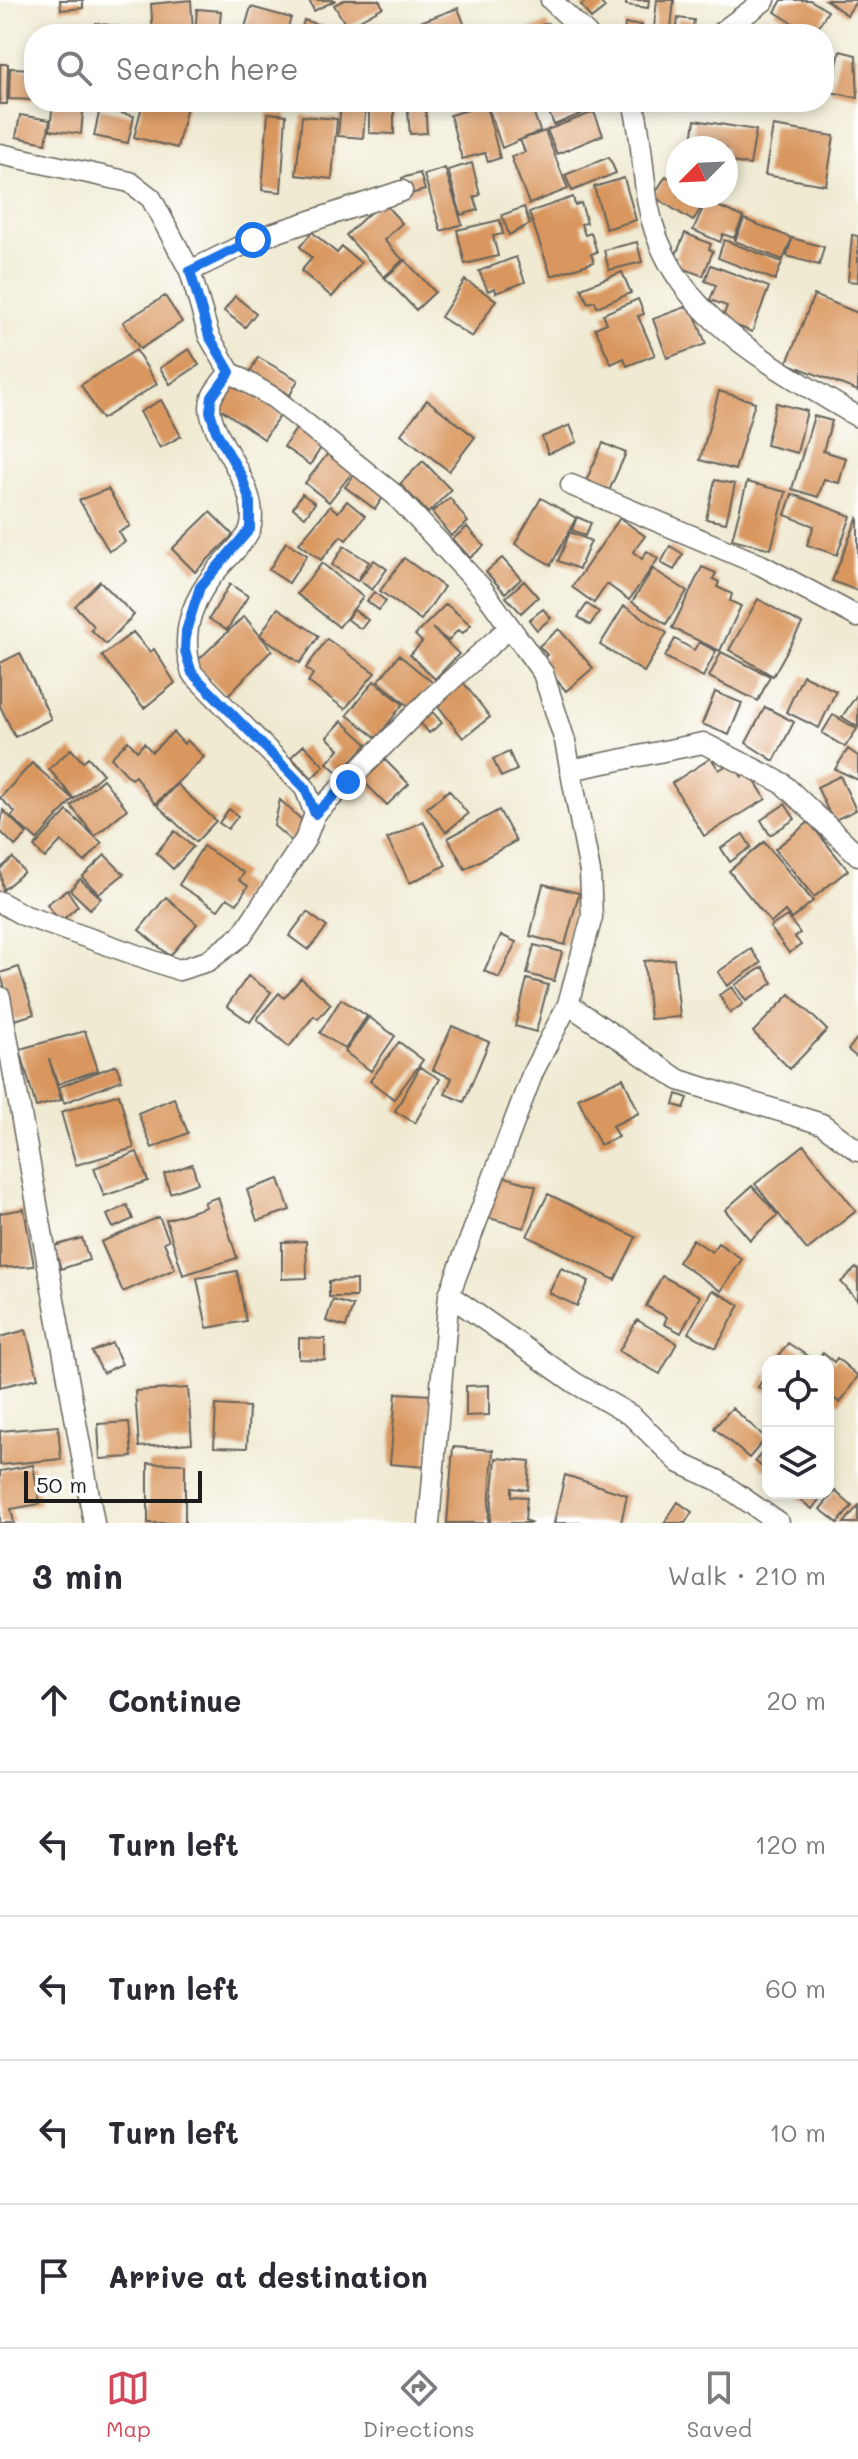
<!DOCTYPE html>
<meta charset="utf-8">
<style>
:root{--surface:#fff;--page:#f2f2f3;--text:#2b2b33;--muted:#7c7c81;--line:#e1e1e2;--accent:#d1495b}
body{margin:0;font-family:Mali,sans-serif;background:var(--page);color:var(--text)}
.controls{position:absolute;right:24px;bottom:24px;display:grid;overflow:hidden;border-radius:16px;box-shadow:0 4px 12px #0003}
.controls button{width:72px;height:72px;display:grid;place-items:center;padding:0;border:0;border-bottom:2px solid var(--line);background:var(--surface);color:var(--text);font:40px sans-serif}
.compass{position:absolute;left:666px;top:136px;width:72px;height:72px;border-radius:50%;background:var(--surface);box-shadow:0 4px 12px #0003;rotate:246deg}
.scale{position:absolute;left:24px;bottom:20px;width:178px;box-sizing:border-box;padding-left:8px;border:4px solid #1c1c1c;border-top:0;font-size:22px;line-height:28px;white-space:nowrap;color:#1c1c1c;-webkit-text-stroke:6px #fff;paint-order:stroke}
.stop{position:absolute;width:24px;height:24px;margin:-18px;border:6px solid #1a73e8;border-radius:50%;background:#fff}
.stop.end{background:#1a73e8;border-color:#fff;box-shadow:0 2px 8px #0008}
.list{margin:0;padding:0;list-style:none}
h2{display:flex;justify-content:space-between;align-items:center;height:104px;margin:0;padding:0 32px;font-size:34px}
h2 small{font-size:26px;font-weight:400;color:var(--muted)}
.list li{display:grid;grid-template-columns:52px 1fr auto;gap:24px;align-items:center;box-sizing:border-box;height:144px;padding:0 32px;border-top:2px solid var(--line)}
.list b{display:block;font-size:30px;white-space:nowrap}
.list em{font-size:26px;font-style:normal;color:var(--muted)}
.icon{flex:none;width:44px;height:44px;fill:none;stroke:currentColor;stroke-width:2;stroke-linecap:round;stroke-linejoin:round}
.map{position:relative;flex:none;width:858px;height:1523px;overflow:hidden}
.search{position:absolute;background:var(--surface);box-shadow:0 4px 12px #0003;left:24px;right:24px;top:24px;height:88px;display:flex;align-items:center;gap:20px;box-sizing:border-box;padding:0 28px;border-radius:32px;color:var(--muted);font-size:30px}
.sheet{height:824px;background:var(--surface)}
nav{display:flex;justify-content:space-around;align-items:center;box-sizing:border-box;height:112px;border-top:2px solid var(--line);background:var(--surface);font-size:22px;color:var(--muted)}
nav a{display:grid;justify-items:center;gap:4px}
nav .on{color:var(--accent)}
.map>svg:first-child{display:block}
.building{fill:#d9975e}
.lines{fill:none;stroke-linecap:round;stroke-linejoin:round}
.minor-casing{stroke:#66645b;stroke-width:23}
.minor{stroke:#fff;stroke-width:20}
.route{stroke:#1a73e8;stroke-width:10}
</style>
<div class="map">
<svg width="858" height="1523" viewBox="0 0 858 1523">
<rect width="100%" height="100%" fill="#fff"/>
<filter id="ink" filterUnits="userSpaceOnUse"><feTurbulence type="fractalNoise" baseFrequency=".0125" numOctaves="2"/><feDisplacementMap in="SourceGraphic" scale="16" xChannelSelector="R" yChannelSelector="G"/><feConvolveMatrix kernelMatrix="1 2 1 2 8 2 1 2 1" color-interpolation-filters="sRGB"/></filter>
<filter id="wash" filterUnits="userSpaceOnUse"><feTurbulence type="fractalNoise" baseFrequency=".006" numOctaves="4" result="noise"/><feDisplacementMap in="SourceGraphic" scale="32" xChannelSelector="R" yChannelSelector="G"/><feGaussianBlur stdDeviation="1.8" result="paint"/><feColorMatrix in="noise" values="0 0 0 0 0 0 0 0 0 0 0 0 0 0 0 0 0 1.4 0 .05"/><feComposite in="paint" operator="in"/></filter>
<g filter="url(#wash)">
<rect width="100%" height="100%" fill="#efead1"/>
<g id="blocks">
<path class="building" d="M60 0H83V8L61 10Z
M191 0 193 31 153 34 151 4Z
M309 0H336L314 11Z
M344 0H379L383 7 347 27 334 5Z
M587 0H599L605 8 591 19 581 5Z
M626 0H649L648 8 626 5Z
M657 0H674L671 29 654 28Z
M782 0H810L828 11 814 34H810L775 12Z
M826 0H857L847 15Z
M251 7 291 18 286 33 243 34Z
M458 8 468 34H421L417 23Z
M197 9 221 11 219 34H195Z
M678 18 694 20 692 34H676Z
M304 20 345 33V34H300Z
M96 23 121 27 135 34H94Z
M548 23 552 34H516V33Z
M625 24 642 25 641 34H624Z
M840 51 856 55 858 98 831 92Z
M0 64H8L7 104H0Z
M10 68 34 69V100L9 99Z
M53 102H84L81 134 50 130Z
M143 102H188L177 148 134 137Z
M341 102H366L363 138 338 136Z
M369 102H394V134L369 133Z
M407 102H425L427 133 410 134Z
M503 102H530L540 131 502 148 488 107Z
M545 102H588L591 110 554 125Z
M486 105 500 158 488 162 485 153 462 159 450 115Z
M100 108 134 116 128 143 94 136Z
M594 112 603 135 557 154 547 130Z
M268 113 286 115 281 192 262 190Z
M20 115 50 120 46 143 16 137Z
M302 116 337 119 332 179 296 175Z
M695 120 756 130 750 165 726 161V148H691Z
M773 126 834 136 826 185 765 175Z
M545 131 568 189 529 204 511 157 525 152 520 140Z
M609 157 616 173 572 191 565 175Z
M472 163 480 195 474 197 478 210 461 215 448 170Z
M445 168 462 224 441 231 424 175Z
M420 173 425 190 407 195 402 178Z
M666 176 678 184V196H698L705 201 693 221 653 196Z
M624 178 636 220 606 229 594 187Z
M573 197 575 205 581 203 587 223 581 224 585 235 591 233 597 252 591 254 594 262 551 276 529 212Z
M382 201 402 223 384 240 403 260 384 277 346 235Z
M706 201 743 217 734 238 723 234 720 242 693 230Z
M524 207 530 224 509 235 502 215Z
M744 219 792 238 783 260 735 241Z
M500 220 503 234 493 236 498 256 465 264 457 230Z
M312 232 337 253 342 247 361 263 332 297 301 271 312 258 300 247Z
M685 233 711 244 709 249 713 251 703 276 677 266 680 259 675 257Z
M852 235 858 236V282L848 281Z
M792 238 824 247 819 265 787 256Z
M724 240 782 262 775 280 718 258Z
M637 242 642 262 609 270 604 250Z
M516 257 525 282 496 293 495 288 488 291 479 271Z
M405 260 435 292 416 310 385 278Z
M711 265 769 287 752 332 722 320 727 306 710 300 716 285 705 281Z
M622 272 631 293 597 307 595 301 588 303 581 288Z
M465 280 496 300 472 337 441 317Z
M814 295 858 313V391L787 363Z
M165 296 182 322 140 349 123 322Z
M235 296 256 313 245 327 224 311Z
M638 299 644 314 638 316 655 355 627 366 624 358 611 364 595 328 607 323 603 314Z
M691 305 706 344 667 358 653 319Z
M189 349 199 365 170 384 160 368Z
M136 350 157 384 102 419 81 385Z
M258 357 298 380 290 395 250 372Z
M232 380 281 414 264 439 215 405Z
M719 391 755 402 735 470 700 460Z
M161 400 181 436 160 448 140 412Z
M427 400 475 437 449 471 401 434Z
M776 403 807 411 797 453 766 445Z
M814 416 832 421 823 451 846 458 839 483 824 479 818 497 792 489Z
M570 425 577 442 548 454 542 437Z
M298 426 324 443 310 465 284 447Z
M603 443 626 453 608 493 585 483Z
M330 451 354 470 329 502 305 483Z
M423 461 451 490 428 513 400 484Z
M356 472 386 493 375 509 345 487Z
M715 480 735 484 726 523 706 519Z
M747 482 786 492 771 549 732 539Z
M108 489 130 526 119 532 125 542 109 551 79 500Z
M302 494 315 503 305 517 293 508Z
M792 494 851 516 837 555 807 545 814 526 785 515Z
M450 498 468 522 451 536 432 512Z
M541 498 576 518 551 565 515 544Z
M347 501 365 516 346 540 341 536 321 560 299 543 330 506 338 512Z
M210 512 233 535 195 572 172 549Z
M577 517 591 523 585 536 572 530Z
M858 517V591L832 581Z
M620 518 645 536 633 552 642 559 647 551 658 559 629 600 607 584 594 603 572 587Z
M467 527 484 546 470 558 453 539Z
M570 532 591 541 579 569 558 561Z
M286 542 307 555 289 583 269 570Z
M344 546 369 562 357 581 332 565Z
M670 546 683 554 674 570 661 563Z
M404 558 444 587 421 620 380 591Z
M502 558 521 579 505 593 486 572Z
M374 560 387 569 372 590 359 580Z
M322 563 363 597 339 627 297 594Z
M702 567 716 573 713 579 719 582 717 587 732 594 730 601 741 606 720 651 672 628Z
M653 569 687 591 666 624 632 602Z
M100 581 134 615 106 644 91 630 94 626 75 606Z
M524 581 538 597 521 613 506 597Z
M230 584 248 596 227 630 209 619Z
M374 592 386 601 379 610 367 601Z
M758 599 802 624 773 676 729 650Z
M446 604 471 625 463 633 458 630 448 641 432 628 459 654 435 679 410 655 422 642 415 635Z
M587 604 599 612 590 625 578 617Z
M624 606 667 633 644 672 600 645Z
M278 608 319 636 300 663 260 635Z
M543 609 551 618 537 630 529 620Z
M354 610 368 620 361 629 347 619Z
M244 616 272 650 227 696 194 664Z
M559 629 593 668 566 691 540 661 547 655 539 646Z
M133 632 150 652 154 649 175 683 144 708 102 656Z
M327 639 375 673 345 709 308 682 313 674 306 668Z
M675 639 694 650 699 642 716 651 703 677 665 657Z
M721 652 770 676 758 701 709 677Z
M20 653 51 719 15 737 0 706V663Z
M399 655 433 683 412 709 378 681Z
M803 675 836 691 819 728 786 712Z
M374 681 403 704 377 738 347 715Z
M463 682 490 717 463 738 436 703Z
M715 692 742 703 729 735 702 724Z
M858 693V727L842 717Z
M765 707 794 722 774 761 746 743Z
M433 712 442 723 429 733 420 722Z
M833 715 857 729 845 747 822 733Z
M342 721 367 744 339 774 327 763 339 749 327 737Z
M173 732 184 744 187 740 204 757 155 804 135 776 131 779 111 758 128 741 137 751 144 743 152 752Z
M304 745 324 766 312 778 291 757Z
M71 749 83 762 88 757 103 774 74 799 49 769Z
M848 749 858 756V780L835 769Z
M509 752 517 770 501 777 493 759Z
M711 758 719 770 732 762 742 777 749 772 766 799 704 836 672 783Z
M385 760 409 784 387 805 363 781Z
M32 763 73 799 37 840 11 817 15 812 0 798Z
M840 776 856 810 833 821 817 787Z
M103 779 127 809 95 836 71 806Z
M177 784 216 821 196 842 157 805Z
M449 790 468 814 446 832 427 808Z
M280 800 303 821 295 844 274 826Z
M785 804 795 819 770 835 761 820Z
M229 809 238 816 228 829 219 823Z
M3 810 27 834 15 846 0 831Z
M499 810 516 841 465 869 448 838Z
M67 811 102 843 85 862 61 841 45 858 34 847Z
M423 821 446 865 410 883 387 839Z
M809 822 848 870 814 897 775 849Z
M175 831 193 847 173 869 156 853Z
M743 834 751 847 730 862 721 848Z
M764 842 813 901 792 919 785 911 771 923 729 871Z
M203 846 244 873 239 880 248 886 237 904 227 898 218 910 179 885Z
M105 855 124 874 99 894 82 877Z
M13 858 24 872 3 890 0 869Z
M80 879 101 898 90 909 70 890Z
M543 884 579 893 565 945 530 936Z
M67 890 78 906 60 922 47 904Z
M166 897 197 924 170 956 139 930Z
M307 912 327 927 308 950 289 936Z
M787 916 800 933 795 937 801 945 789 953 770 927Z
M501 935 516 942 499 978 484 971Z
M534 945 562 952 554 981 527 974Z
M751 949 761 963 727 986 718 972Z
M674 959 680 1017 650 1019 644 961Z
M19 967 34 1014 15 1020 0 973Z
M763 967 773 983 746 1001 735 985Z
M248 976 271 992 250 1022 227 1006Z
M301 978 331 1004 318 1019 314 1016 289 1047 257 1019 279 993 284 998Z
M527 979 548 985 536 1032 515 1026Z
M732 987 743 1004 730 1013 719 995Z
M790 994 827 1030 790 1069 753 1032Z
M341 999 367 1016 345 1049 320 1033Z
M369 1017 395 1036 371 1071 345 1052Z
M452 1026 489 1042 464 1102 445 1094 452 1078 433 1070Z
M85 1031 98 1070 58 1084 49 1059 61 1100 36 1107 20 1049Z
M858 1037V1058L848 1050Z
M399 1042 423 1060 394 1099 370 1081Z
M116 1065 122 1080 64 1103 59 1087Z
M420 1067 440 1079 415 1123 395 1111Z
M623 1078 639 1113 612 1126 618 1137 600 1145 578 1098Z
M119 1094 134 1148 76 1165 61 1112Z
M677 1094 688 1098 684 1108 674 1105Z
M174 1098 188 1133 152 1148 138 1113Z
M804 1145 856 1211 807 1250 755 1184Z
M137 1152 148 1181 104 1196 94 1168Z
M192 1164 198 1183 170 1193 164 1174Z
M498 1175 536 1186 524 1228 486 1217Z
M279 1179 290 1210 257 1221 247 1190Z
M752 1186 778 1215 750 1240 725 1210Z
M548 1194 636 1237 615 1280 527 1236Z
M218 1197 237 1258 183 1275 166 1220 206 1207 204 1202Z
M127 1205 133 1219 113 1228 107 1215Z
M24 1209 34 1266 0 1268V1213Z
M159 1217 169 1240 164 1242 175 1269 123 1292 101 1242Z
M82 1238 89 1260 61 1269 54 1246Z
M693 1239 712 1252 718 1243 742 1259 721 1291 678 1262Z
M306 1241 307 1278 282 1279V1242Z
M561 1268 589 1281 577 1306 549 1293Z
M856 1268 858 1270V1301L841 1282Z
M237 1271 246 1321 207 1328 197 1278Z
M662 1276 700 1296 681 1333 664 1324 667 1317 646 1306Z
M356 1280V1297H329V1281Z
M712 1290 740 1305 716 1348 688 1333Z
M333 1300 353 1306 346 1327 326 1321Z
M637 1320 677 1343 660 1374 619 1351Z
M26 1330 38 1378 0 1387V1337Z
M299 1338 325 1339V1360L299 1359Z
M112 1343 122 1364 103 1373 92 1352Z
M788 1343 809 1357 806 1361H775Z
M823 1353 834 1362 837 1358 858 1376 840 1403 828 1393V1361H816Z
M768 1372V1394L758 1387Z
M489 1385V1415L466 1416V1386Z
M188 1388 192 1443 139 1447 135 1391Z
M396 1393 431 1395 426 1467 390 1464Z
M216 1405 249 1407 247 1448 214 1447Z
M732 1408 766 1438 749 1458 714 1428Z
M129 1422 132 1457 100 1459 98 1424Z
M58 1426 61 1459 0 1465V1431Z
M768 1445V1468L766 1470 755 1461Z
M453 1447 493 1450 488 1523H447Z
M496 1458 530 1461 528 1490 512 1488V1496L527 1497 525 1520 532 1523H490Z
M148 1463 185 1464V1523H148Z
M33 1465 40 1504 11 1509 14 1523H0V1471Z
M565 1475 627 1495 621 1523H554Z
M835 1491 852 1506 838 1523 820 1509Z
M791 1493H824L812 1509Z
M678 1502 692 1512 685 1523H664Z
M858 1506V1523H844Z"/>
</g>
</g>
<g filter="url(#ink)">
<use href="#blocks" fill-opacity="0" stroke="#66645b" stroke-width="2"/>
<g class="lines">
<g class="minor-casing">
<path id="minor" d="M551 0 587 34
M719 34 765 0
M633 102C642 136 642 170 648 204 668 315 771 364 858 417
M0 154 130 182 151 198 190 271 209 336 230 372 274 398 395 495 481 587 543 673 565 741 590 872 592 917 568 1004 533 1072 449 1295 429 1523
M190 271 253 240 402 191
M571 485 761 565 858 617
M570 770 703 743 782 783 858 855
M315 814 429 700 510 627
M0 902 23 915 179 970 208 961 241 936 305 840 315 814 305 788 192 673C178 630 194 594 224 562 232 554 246 540 250 529 264 484 198 428 212 397 216 388 224 379 230 372
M0 997 94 1523
M568 1004 679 1080 822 1124 858 1151
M449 1295 575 1383 632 1416 680 1463 717 1480 779 1523"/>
</g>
<use href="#minor" class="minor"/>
</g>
</g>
<g class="lines" filter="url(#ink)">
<path class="route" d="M253 240 190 271 209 336 230 372 212 397 210 411 216 431 242 477 250 502V529L200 587 186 631 185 651 192 673 305 788 315 814 348 782"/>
</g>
</svg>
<div class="controls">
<button><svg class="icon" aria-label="locate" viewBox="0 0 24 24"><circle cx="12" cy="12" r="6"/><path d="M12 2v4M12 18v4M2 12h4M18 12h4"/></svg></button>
<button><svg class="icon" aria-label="layers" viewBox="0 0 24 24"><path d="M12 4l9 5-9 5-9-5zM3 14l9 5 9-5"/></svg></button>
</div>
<svg class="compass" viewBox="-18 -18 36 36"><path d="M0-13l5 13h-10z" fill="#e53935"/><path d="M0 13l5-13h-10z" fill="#7c7c81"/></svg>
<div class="scale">50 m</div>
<div class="stop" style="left:253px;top:240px"></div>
<div class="stop end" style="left:348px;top:782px"></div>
<div class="search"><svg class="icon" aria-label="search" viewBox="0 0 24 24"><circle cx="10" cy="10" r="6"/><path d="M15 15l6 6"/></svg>Search here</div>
</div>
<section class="sheet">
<h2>3 min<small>Walk · 210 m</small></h2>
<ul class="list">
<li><svg class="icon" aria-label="ahead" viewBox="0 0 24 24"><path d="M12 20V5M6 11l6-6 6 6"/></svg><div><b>Continue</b></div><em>20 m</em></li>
<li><svg class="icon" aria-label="left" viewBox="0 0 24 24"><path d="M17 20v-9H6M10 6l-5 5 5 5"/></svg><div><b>Turn left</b></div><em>120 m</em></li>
<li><svg class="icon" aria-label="left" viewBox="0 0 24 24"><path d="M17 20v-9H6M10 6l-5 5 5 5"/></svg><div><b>Turn left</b></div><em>60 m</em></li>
<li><svg class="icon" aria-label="left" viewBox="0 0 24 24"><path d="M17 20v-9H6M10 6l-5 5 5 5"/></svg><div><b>Turn left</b></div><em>10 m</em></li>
<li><svg class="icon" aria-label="arrive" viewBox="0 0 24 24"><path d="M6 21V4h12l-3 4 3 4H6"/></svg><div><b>Arrive at destination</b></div></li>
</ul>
</section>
<nav>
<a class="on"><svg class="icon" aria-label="map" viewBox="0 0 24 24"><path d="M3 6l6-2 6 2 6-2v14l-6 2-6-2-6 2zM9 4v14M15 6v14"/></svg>Map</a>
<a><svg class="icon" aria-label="directions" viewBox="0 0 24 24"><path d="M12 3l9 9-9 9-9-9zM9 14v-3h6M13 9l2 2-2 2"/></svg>Directions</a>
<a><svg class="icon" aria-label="saved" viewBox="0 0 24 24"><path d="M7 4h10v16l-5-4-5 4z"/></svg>Saved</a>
</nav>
